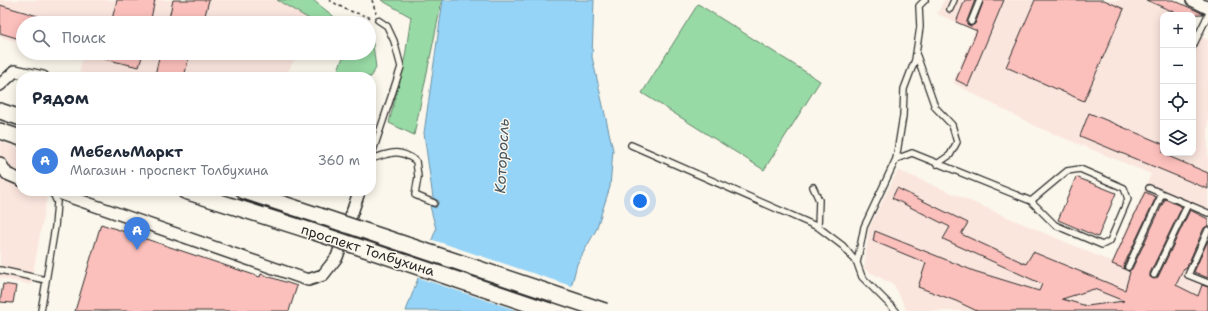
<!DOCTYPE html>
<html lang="ru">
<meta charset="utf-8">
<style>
:root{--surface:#fff;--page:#f6f6f7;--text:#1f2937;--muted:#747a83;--line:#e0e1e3;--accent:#1a73e8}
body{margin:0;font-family:"Shantell Sans",sans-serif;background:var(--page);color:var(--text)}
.controls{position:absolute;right:12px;top:12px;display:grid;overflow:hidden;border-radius:8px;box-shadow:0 2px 10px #0003}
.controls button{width:36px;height:36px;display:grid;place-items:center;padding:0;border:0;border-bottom:1px solid var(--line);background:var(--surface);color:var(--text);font:20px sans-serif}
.you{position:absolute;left:640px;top:201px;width:14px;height:14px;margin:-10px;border:3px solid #fff;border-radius:50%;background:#1a73e8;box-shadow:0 0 0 6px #1a73e833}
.badge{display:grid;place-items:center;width:26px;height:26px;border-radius:50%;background:var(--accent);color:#fff;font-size:13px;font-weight:700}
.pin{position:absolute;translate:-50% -33px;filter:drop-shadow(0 1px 2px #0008)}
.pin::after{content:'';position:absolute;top:21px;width:14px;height:12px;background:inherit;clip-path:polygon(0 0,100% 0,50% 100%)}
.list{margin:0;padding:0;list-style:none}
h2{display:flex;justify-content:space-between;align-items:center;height:52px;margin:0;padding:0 16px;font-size:17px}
h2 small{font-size:13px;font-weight:400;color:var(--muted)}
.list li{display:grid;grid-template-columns:26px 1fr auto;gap:12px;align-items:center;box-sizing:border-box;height:72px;padding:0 16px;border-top:1px solid var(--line)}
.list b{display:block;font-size:15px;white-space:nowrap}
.list p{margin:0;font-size:13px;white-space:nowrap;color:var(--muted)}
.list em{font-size:13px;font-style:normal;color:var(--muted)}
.icon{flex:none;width:22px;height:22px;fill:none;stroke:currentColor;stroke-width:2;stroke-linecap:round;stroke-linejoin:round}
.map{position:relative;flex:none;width:1208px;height:311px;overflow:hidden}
.search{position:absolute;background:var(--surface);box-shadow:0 2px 10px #0003;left:16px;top:16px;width:360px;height:44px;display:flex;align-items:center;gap:10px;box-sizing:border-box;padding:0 14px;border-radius:22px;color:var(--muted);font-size:15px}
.panel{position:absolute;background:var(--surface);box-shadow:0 2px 10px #0003;left:16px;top:72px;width:360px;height:124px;border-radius:16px}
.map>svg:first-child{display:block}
.built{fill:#fbe6de}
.green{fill:#98daa5;stroke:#628268}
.water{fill:#96d4f7;stroke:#6b90a5}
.pier{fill:#fbf7ec}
.building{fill:#fcc0bc;stroke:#2b2b2b;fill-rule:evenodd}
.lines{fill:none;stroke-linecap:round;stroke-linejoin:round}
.service-casing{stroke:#2b2b2b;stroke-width:8}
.minor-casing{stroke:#2b2b2b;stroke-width:14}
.secondary-casing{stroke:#2b2b2b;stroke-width:18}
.path{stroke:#2b2b2b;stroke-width:1.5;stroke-dasharray:3 3;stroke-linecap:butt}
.service{stroke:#fbf7ec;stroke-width:5.5}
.minor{stroke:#fbf7ec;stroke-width:11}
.secondary{stroke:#fbf7ec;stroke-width:15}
.secondary-bridge-casing{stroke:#2b2b2b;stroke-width:18;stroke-linecap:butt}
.secondary-bridge{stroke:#fbf7ec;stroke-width:15}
.labels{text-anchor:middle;stroke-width:3;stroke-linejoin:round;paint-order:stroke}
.street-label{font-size:14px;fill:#2b2b2b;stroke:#fbf7ec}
.water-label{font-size:15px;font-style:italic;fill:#46555e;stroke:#fbf7ec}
</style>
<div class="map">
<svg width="1208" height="311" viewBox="0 0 1208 311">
<rect width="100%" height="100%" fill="#fbf7ec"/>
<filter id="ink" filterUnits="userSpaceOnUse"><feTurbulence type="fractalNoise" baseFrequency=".025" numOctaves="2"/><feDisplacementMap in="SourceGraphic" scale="8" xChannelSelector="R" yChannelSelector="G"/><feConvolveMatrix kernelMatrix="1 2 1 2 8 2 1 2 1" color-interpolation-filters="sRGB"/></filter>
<g filter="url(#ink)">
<path class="built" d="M0 0H277L315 22 23 23V44L0 37Z
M944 0H1146L1181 15H1163V153H1193V33L1208 40V311H907L894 285 864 269 869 228 898 170 1112 262 1151 174 1037 127 953 83 975 30 937 14Z
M57 53H298L285 77H95L79 72 82 60Z
M0 141 21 149V191H48L31 285 0 278Z"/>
<path class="green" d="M277 0H313L342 23H316Z
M381 0H442L414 135 389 123 405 57 411 17Z
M698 4 820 81 764 170 642 93Z
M369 35 372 37 376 68 371 77H335L344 55 342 53H369Z"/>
<path class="water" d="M443 0H594L592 57 613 150 610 187 596 230 577 264 565 311H406L436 229 430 206 436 208 439 201 433 198 424 133Z"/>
<path class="pier" d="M430 239 574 287 567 311H519L416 277Z"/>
<path class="building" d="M117 0H155L150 23H111Z
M173 0H209L203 23H168Z
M965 0H975L967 21V24L971 26 975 24 984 0H1004L968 86 956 80 977 31 956 22Z
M1035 0H1104L1124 9 1084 101 1006 67Z
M1146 0H1173L1204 14 1181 15Z
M0 5 55 21V23H23V40L0 33Z
M91 53H143L139 67 91 56Z
M160 53H190L184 77 155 75Z
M1089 113 1163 144V153H1169L1168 156 1208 173V189L1080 136Z
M1076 177 1116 193 1098 237 1058 220Z
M897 188 968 223 961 234 1026 264 1033 252 1125 290 1130 272 1128 271 1132 269 1165 199 1182 207 1150 273V277L1154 279 1158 277 1190 210 1208 219V226L1204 228 1186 269 1184 268 1176 285 1198 296 1202 285 1208 287V311H977L956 301 918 287 926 263 873 241 875 231 974 271 1039 291 1042 284 943 239 950 227 892 198ZM1094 289 1124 301 1087 306 1062 299Z
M1145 192 1156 197 1124 265 1125 269 1112 264Z
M101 224 260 277 261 274 297 286 289 311H75Z
M1208 240V278L1194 272Z
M3 284 16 286 13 303 0 302Z"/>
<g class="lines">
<g class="service-casing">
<path id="service" d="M950 9 954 0
M971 22 980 0
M1193 46 1208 15
M917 56 935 107 952 125 957 142 950 155 937 164
M631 145 818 227 843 246 857 263
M371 157 401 67 394 41 387 26 378 20
M371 159C391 153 398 148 416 161L418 177 415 195 434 203
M896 159 912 153 1031 201 1055 225 1102 245 1110 241 1128 199 1124 188 1080 169 1067 171 1031 201
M813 187 819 200 818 227
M1149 188 1208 213
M1208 230 1188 275 1208 283
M1128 267 1162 194
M0 270 46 280
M1154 275 1188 204
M41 311 55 227 57 202 52 191
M896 311 862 277 857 263 864 227 896 159 903 116 904 89 915 60 920 27 919 6 925 0"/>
</g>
<g class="minor-casing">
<path id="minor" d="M1192 0 1208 8
M0 85 15 71 43 77
M0 163 7 174 21 180
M53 191 308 280 323 275 337 257 358 195 356 191"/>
</g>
<g class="secondary-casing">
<path id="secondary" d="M0 111 21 118
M0 131 21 138
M185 191 314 232
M244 191 320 216"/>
</g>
<path class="path" d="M329 0 347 10 372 18
M372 0 376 13"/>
<use href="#service" class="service"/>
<use href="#minor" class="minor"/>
<use href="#secondary" class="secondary"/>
<g class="secondary-bridge-casing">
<path id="secondary-bridge" d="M320 216 605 311
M314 232 550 311"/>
</g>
<use href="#secondary-bridge" class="secondary-bridge"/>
</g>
</g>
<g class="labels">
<g class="street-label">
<text transform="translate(368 250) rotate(18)" y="5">проспект Толбухина</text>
</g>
<g class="water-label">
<text transform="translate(502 156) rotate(-87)" y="5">Которосль</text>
</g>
</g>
</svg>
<div class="controls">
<button>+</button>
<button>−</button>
<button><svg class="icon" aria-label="locate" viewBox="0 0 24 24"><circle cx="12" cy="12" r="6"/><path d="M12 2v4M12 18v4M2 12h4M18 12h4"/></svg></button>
<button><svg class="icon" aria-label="layers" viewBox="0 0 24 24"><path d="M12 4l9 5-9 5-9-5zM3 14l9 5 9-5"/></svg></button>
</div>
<div class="you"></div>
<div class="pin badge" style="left:137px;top:250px;background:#3f7fe0">A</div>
<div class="search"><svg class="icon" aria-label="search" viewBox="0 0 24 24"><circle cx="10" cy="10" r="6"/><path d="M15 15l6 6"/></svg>Поиск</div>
<section class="panel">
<h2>Рядом<small></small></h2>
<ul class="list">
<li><span class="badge" style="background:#3f7fe0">A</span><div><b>МебельМаркт</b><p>Магазин · проспект Толбухина</p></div><em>360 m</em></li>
</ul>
</section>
</div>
